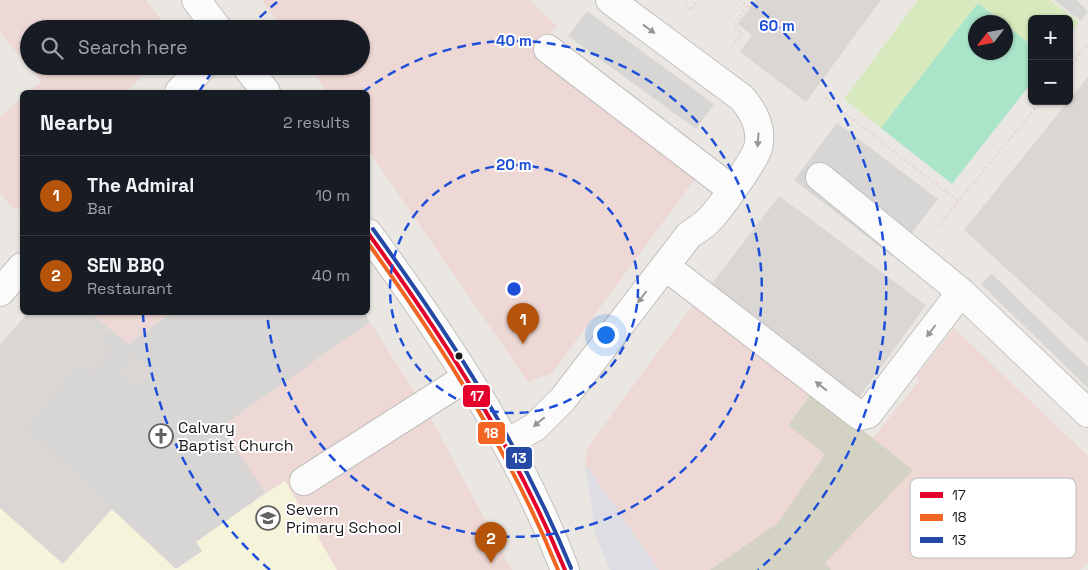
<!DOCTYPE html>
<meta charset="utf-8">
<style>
:root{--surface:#171b24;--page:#242831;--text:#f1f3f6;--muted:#9ea1a6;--line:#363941;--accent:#b45309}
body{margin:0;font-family:"Space Grotesk",sans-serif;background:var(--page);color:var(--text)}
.controls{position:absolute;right:15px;top:15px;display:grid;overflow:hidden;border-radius:8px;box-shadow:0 1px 4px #0004}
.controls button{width:45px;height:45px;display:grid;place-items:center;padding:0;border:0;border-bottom:1px solid var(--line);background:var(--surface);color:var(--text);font:25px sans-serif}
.compass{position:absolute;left:968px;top:15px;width:45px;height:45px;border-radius:50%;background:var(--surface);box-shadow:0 1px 4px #0004;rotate:238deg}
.you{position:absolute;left:605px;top:334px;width:18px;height:18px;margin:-12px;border:4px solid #fff;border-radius:50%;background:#1a73e8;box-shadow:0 0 0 8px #1a73e833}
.badge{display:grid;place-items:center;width:32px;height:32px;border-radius:50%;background:var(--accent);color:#fff;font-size:16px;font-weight:700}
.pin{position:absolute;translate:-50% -41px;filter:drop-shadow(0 1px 2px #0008)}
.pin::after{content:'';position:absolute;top:26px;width:18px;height:15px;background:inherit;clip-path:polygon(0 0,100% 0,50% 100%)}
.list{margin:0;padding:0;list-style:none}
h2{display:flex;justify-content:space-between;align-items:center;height:65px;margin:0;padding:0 20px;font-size:21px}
h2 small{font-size:16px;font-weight:400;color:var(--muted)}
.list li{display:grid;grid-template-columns:32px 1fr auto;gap:15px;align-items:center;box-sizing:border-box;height:80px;padding:0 20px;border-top:1px solid var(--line)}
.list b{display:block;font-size:19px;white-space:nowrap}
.list p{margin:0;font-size:16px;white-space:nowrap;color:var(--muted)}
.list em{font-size:16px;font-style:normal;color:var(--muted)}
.icon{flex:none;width:28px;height:28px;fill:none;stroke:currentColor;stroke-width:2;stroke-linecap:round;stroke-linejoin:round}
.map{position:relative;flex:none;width:1088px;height:570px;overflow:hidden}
.search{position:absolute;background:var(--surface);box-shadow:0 1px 4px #0004;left:20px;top:20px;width:350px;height:55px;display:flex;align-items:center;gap:12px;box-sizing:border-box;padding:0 18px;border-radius:28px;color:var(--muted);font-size:19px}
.panel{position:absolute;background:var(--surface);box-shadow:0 1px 4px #0004;left:20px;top:90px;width:350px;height:225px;border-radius:8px}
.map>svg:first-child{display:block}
.residential{fill:#d9d6d4}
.commercial{fill:#eed8d5}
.education{fill:#f6f3db}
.religious{fill:#d7d6d4}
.construction{fill:#d4d2c3}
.grass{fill:#d8eabd}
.pitch{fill:#aae5c9}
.parking{fill:#d8d6d4}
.plaza{fill:#dddde3}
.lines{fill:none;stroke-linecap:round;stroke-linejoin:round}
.minor-casing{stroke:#c2c0be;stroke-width:30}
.path{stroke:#ead8d6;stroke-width:3;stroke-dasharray:2.5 2.5;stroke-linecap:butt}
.minor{stroke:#fcfbfb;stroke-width:28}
.bus-1-casing{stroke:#fff;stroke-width:8}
.bus-2-casing{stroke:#fff;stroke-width:8}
.bus-3-casing{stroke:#fff;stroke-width:8}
.bus-1{stroke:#e4002b;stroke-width:4}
.bus-2{stroke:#f26522;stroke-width:4}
.bus-3{stroke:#244aa5;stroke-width:4}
.oneway{fill:#969696}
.ring{fill:none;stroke:#1d4ed8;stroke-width:2.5;stroke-dasharray:9 6}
.bus-dot{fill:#1a1a1a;stroke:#fff;stroke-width:2}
.labels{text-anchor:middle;stroke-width:4;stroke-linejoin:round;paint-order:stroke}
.poi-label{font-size:16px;fill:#1a1a1a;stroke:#fff;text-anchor:start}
.key{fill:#fff;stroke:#bababa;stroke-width:1}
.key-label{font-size:14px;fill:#1a1a1a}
.centre{fill:#1d4ed8;stroke:#fff;stroke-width:2.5}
.ring-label{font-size:15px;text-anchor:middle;font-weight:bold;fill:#1d4ed8;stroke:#fff;stroke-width:4;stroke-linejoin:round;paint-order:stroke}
.line-badge{stroke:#fff;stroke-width:2}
.badge-label{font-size:14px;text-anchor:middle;font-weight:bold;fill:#fff}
</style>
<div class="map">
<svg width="1088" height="570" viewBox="0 0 1088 570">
<rect width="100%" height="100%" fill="#eae7e2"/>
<path class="residential" d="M755 0H881L806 102 740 52 752 35 738 24Z
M1088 77V343L964 230Z
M779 196 926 305 858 399 710 286Z
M28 313H91L128 344 150 374 64 464 112 509 63 564 0 508V344Z"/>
<path class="commercial" d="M0 0H146L168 29H29V66H153L126 92H29L41 82 0 32Z
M262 0H529L557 26 536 50 697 176 552 373 528 382 368 150V92H327L309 66H361V29H282Z
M22 98V209L13 208 0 193V117Z
M695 302 873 438 919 381 916 377 954 328 1088 456V562L1080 570H659L585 464 588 447Z
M91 313H172L128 344Z
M370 322 428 413 512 570H337L285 481 265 493 220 427Z"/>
<path class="education" d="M285 481 337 570H0V508L63 564 112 509 176 569 202 551 195 542Z"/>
<path class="religious" d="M364 312 370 322 221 427 265 493 196 542 202 551 176 569 64 464 150 374 128 344 172 313Z"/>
<path class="construction" d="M813 391 913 470 825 563 831 570H710L778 523 825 454 788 425Z"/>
<path class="grass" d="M918 0H1050L1079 22 1069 34V19H1032V46L1006 25V22L978 4 881 128 844 99Z"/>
<path class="pitch" d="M978 3 1002 22H976V52H1006V25L1032 46V82L952 184 881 128Z"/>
<path class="parking" d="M1054 0H1076L1088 11 1081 21Z
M587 11 714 104 696 129 568 36Z
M837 123 938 199 893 257 794 180Z
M992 274 1088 367V388L981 284Z
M110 329 128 344 136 354 120 371 137 388 64 464 24 428 80 363 91 372 110 351 100 341Z"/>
<path class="plaza" d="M585 464 625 521 659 570H610L596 536Z"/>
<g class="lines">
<g class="minor-casing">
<path id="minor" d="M196 0 218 29
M548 49 731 189
M246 66 266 92
M179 92 203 66
M820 177 961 292 1088 413
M368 233C445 338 518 446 565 570
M665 266 860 416 868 414 961 292
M0 292 22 267
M507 443 535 427 563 399 689 235C695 231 702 227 708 221 719 210 753 163 758 148 763 129 754 112 742 98L610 0
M304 481 467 377"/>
</g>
<path class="path" d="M685 4 691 10 698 0
M731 47 742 33 734 26 747 6 740 0
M1069 67 1088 44
M825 98 958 201
M938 226 1041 101"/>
<use href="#minor" class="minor"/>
<g class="bus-1-casing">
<path id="bus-1" d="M368 233C446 341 514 447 565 570"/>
</g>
<g class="bus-2-casing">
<path id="bus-2" d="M368 243C442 346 510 452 558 570"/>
</g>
<g class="bus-3-casing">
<path id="bus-3" d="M373 229C451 337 520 444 571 568"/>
</g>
<use href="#bus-1" class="bus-1"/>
<use href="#bus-2" class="bus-2"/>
<use href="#bus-3" class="bus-3"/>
</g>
<defs><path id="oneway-solid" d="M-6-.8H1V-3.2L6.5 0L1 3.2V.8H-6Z" transform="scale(1.25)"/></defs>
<g class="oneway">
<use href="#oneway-solid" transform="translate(649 29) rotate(36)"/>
<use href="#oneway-solid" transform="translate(758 140) rotate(94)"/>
<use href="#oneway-solid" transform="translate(642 297) rotate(127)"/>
<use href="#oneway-solid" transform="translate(931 331) rotate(127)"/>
<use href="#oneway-solid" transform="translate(821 386) rotate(-142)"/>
<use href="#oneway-solid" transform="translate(539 422) rotate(140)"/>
</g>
<g class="ring">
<circle cx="514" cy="289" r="124"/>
<path d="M363 92A248 248 0 1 1 267 313"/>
<path d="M270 570A372 372 0 0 1 143 315M199 92A372 372 0 0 1 215 68M249 28A372 372 0 0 1 277 2M751 2A372 372 0 0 1 758 570"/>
</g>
<defs>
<g id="church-ring" transform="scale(1.25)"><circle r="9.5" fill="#fff" stroke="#636260" stroke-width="1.5"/><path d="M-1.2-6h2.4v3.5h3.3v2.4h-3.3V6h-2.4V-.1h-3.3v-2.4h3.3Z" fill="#636260"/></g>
<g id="school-ring" transform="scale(1.25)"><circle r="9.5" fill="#fff" stroke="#636260" stroke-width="1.5"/><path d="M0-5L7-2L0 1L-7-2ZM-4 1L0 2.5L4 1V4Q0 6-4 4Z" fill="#636260"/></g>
</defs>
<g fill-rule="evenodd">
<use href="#church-ring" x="161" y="436"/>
<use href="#school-ring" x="268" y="518"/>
</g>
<circle class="bus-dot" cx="459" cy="356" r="4.5"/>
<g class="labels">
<g class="poi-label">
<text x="178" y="433">Calvary<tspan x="178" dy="18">Baptist Church</tspan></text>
<text x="286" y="515">Severn<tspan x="286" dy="18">Primary School</tspan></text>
</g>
</g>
<rect x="910" y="478" width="166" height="80" rx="8" class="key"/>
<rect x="920" y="492" width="23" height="6" fill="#e4002b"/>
<rect x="920" y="514" width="23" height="7" fill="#f26522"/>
<rect x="920" y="537" width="23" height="6" fill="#244aa5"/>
<g class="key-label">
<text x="952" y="500">17</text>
<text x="952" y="522">18</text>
<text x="952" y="545">13</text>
</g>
<circle cx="514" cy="289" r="8" class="centre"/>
<g class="ring-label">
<text x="777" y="31">60 m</text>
<text x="514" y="46">40 m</text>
<text x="514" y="170">20 m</text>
</g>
<g class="line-badge">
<rect x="462" y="384" width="29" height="24" rx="5" fill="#e4002b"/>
<rect x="477" y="421" width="29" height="24" rx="5" fill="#f26522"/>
<rect x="505" y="446" width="28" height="24" rx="5" fill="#244aa5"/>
</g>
<g class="badge-label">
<text x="477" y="401">17</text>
<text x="491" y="438">18</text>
<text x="519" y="463">13</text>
</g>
</svg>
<div class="controls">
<button>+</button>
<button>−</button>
</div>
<svg class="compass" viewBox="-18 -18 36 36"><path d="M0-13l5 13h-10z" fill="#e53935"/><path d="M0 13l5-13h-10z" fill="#9ea1a6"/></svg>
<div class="you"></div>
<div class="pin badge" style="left:523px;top:344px">1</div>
<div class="pin badge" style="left:491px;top:563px">2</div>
<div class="search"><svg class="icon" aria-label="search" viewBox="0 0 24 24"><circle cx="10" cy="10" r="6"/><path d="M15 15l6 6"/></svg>Search here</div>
<section class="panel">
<h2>Nearby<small>2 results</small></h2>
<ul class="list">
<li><span class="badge">1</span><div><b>The Admiral</b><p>Bar</p></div><em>10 m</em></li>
<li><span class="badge">2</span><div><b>SEN BBQ</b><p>Restaurant</p></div><em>40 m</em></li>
</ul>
</section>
</div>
